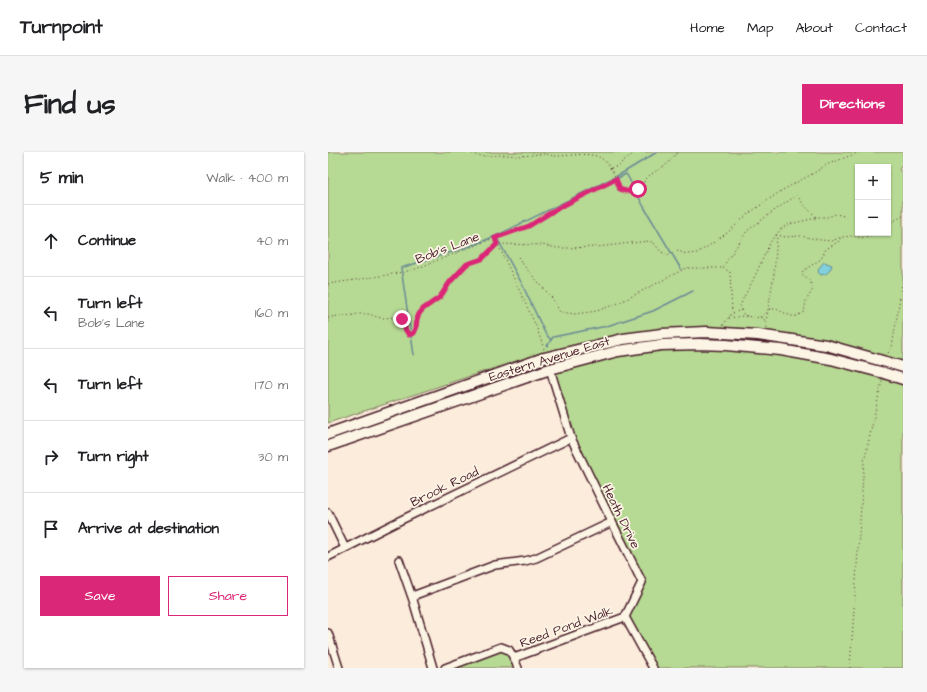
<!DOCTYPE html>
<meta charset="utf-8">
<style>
:root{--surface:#fff;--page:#f6f6f6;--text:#202124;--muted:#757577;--line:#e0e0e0;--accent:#db2777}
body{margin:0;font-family:"Architects Daughter",sans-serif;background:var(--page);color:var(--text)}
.controls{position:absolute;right:12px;top:12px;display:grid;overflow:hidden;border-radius:0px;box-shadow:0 1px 3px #0004}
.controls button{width:36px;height:36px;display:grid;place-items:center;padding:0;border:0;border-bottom:1px solid var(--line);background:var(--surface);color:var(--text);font:20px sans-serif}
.stop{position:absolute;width:12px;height:12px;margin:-9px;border:3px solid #db2777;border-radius:50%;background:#fff}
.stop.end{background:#db2777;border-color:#fff;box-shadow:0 1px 4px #0008}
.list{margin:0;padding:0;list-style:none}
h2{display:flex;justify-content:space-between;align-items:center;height:52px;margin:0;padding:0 16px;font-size:17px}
h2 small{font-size:13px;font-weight:400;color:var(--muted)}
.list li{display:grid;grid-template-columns:26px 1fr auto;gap:12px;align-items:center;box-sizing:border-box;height:72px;padding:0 16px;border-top:1px solid var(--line)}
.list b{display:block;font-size:15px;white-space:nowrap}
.list p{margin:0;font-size:13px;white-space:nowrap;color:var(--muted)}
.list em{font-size:13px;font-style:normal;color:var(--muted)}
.actions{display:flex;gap:8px;padding:12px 16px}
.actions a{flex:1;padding:9px 0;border:1px solid var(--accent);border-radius:0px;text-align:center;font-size:14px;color:var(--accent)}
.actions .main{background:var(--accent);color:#fff}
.icon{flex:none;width:22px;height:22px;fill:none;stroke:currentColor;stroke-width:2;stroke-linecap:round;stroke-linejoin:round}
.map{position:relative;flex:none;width:575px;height:516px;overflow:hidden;border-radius:0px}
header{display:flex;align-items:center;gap:24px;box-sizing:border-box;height:56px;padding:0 20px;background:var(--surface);border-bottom:1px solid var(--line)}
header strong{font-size:19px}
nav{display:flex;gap:22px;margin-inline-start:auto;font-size:14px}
.intro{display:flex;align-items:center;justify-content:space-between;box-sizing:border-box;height:96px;padding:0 24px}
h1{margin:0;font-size:28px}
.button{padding:10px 18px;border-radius:0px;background:var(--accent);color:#fff;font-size:14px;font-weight:700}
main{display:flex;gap:24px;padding:0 24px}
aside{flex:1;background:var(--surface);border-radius:0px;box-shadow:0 1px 3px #0004}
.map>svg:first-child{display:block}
.green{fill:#b6d993;stroke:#807c5f;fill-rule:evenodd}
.water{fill:#80d0dd;stroke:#6a8996}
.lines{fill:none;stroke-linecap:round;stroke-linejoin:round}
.stream{stroke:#6a8996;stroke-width:1.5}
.minor-casing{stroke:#4a1f2b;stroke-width:10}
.highway-casing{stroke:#4a1f2b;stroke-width:13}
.path{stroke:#4a1f2b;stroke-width:1;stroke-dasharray:1 3;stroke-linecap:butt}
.minor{stroke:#fcf5e5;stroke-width:7}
.highway{stroke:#fcf5e5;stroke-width:10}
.route{stroke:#db2777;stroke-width:5}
.labels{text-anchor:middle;stroke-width:3.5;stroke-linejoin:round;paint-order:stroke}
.street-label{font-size:13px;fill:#4a1f2b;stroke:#fcf5e5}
</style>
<header>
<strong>Turnpoint</strong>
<nav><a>Home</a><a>Map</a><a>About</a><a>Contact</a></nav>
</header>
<div class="intro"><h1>Find us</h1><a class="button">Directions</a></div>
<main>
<aside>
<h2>5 min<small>Walk · 400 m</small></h2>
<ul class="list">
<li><svg class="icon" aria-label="ahead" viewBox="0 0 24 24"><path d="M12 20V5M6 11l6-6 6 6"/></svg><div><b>Continue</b></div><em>40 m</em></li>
<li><svg class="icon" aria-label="left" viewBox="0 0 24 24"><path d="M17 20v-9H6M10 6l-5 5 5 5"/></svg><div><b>Turn left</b><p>Bob's Lane</p></div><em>160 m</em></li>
<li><svg class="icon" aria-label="left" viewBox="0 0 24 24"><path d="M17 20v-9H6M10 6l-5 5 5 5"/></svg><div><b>Turn left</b></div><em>170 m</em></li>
<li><svg class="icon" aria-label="right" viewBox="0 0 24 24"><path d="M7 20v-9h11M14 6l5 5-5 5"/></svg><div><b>Turn right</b></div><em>30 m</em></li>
<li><svg class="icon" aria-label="arrive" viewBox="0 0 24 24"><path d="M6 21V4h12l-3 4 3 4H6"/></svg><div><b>Arrive at destination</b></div></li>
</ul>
<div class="actions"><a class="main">Save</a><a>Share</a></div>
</aside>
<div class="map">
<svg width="575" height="516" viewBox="0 0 575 516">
<rect width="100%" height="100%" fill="#fcecdb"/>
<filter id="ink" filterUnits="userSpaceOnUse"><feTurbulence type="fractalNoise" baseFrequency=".025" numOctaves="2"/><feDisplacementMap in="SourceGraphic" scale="8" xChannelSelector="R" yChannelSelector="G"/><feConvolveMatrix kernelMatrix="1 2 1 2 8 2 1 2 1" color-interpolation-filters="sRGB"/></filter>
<g filter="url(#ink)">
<path class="green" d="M0 0H575V11L571 18 575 21V516H325L297 465 314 429 243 286 222 217 215 200 0 271ZM530 15H560V81H530Z
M181 498 190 516H117L162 499Z"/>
<path class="water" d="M496 110 504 113C502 120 499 122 493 123L490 120 491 116Z"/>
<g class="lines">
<path class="stream" d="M329 0 298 19 289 24 290 26 298 22 299 23 316 55 353 117
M223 188 217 181 193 130 170 88 168 84 289 24
M219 194 225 185 279 174 325 159 365 139
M86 203 73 116 137 96 168 84"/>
<g class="minor-casing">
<path id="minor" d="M222 217 243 286 284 370 314 430 297 465 325 516
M0 361 17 396
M0 405 71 369 243 286
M71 408 85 448 105 516
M85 448 87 443 167 413 197 409 208 406 284 370
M0 481 11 516
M186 506 190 516
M117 516 173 495 181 498 186 506 297 465"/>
</g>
<g class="highway-casing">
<path id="highway" d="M0 282 216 206 295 187 334 182 378 180 430 183 498 193 565 212 575 215
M0 294 222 217 290 199 333 193 371 192 398 193 453 198 503 207 556 221 575 227"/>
</g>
<path class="path" d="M140 0C155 7 162 3 176 3 181 3 186 4 191 4 199 4 208 2 216 2 220 2 224 4 228 4 240 4 259 0 271 5 279 9 284 19 288 26
M283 16 291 14 295 9 308 0
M289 29 290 40
M290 33 292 37C297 39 302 40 307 38 313 36 315 31 318 27 324 20 333 17 339 12 343 8 346 4 350 0
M560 72 575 64
M349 98 355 101 361 102 369 101 382 93 399 81 420 62 453 39 486 21 498 13 532 0
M340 103 346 100
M190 105 197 115 224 146 232 160 247 162 269 159 293 150 358 116H394L419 79 443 61 469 43 475 52 488 65H499L508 62 520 65
M395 116 402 120 404 160
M0 132 59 123 85 118 166 86
M441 157H448L463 164H468L476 160 478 149 485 137 482 129 474 122 475 119 493 107 498 97 510 90 513 86
M413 158 416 163 419 164
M432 165 436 163 439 160
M0 166C6 164 12 164 18 164 26 163 33 161 40 162 45 163 50 166 55 166 61 166 68 164 73 167 77 170 76 174 78 178 78 179 81 182 81 183L86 181 88 179 89 167 91 162 95 157 112 145 122 130 136 114 139 111 154 107 169 92 214 93 229 96H238L269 95 321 89 326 91 333 100 338 102
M401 166 415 164 435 166 438 170 439 176
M438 170 446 122 449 85 448 83 458 85 472 84 493 88 503 89 514 85 526 84 533 86 544 83 546 81
M395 173 404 161 408 160 413 158 412 154 415 147 425 128 443 89 448 83 454 76 462 72 488 66
M216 197 208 174 167 86 201 73 230 56 289 26V28
M560 201 564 195 575 127
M522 516 536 310 554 229"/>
<use href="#minor" class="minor"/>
<use href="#highway" class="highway"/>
</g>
</g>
<g class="lines" filter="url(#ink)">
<path class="route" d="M74 167 77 173V177L81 183 86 181 88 176 89 167 91 162 95 157 112 145 122 130 139 112 154 107 169 92 167 86 201 74 230 56 288 27 292 37C298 40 304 40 310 37"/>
</g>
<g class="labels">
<g class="street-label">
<text transform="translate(119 95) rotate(-21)" y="5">Bob's Lane</text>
<text transform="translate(221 206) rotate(-17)" y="5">Eastern Avenue East</text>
<text transform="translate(116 334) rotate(-26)" y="5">Brook Road</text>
<text transform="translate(294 364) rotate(64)" y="5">Heath Drive</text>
<text transform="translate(238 474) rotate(-20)" y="5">Reed Pond Walk</text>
</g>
</g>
</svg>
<div class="controls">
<button>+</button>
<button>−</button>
</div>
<div class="stop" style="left:310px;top:37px"></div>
<div class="stop end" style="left:74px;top:167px"></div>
</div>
</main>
